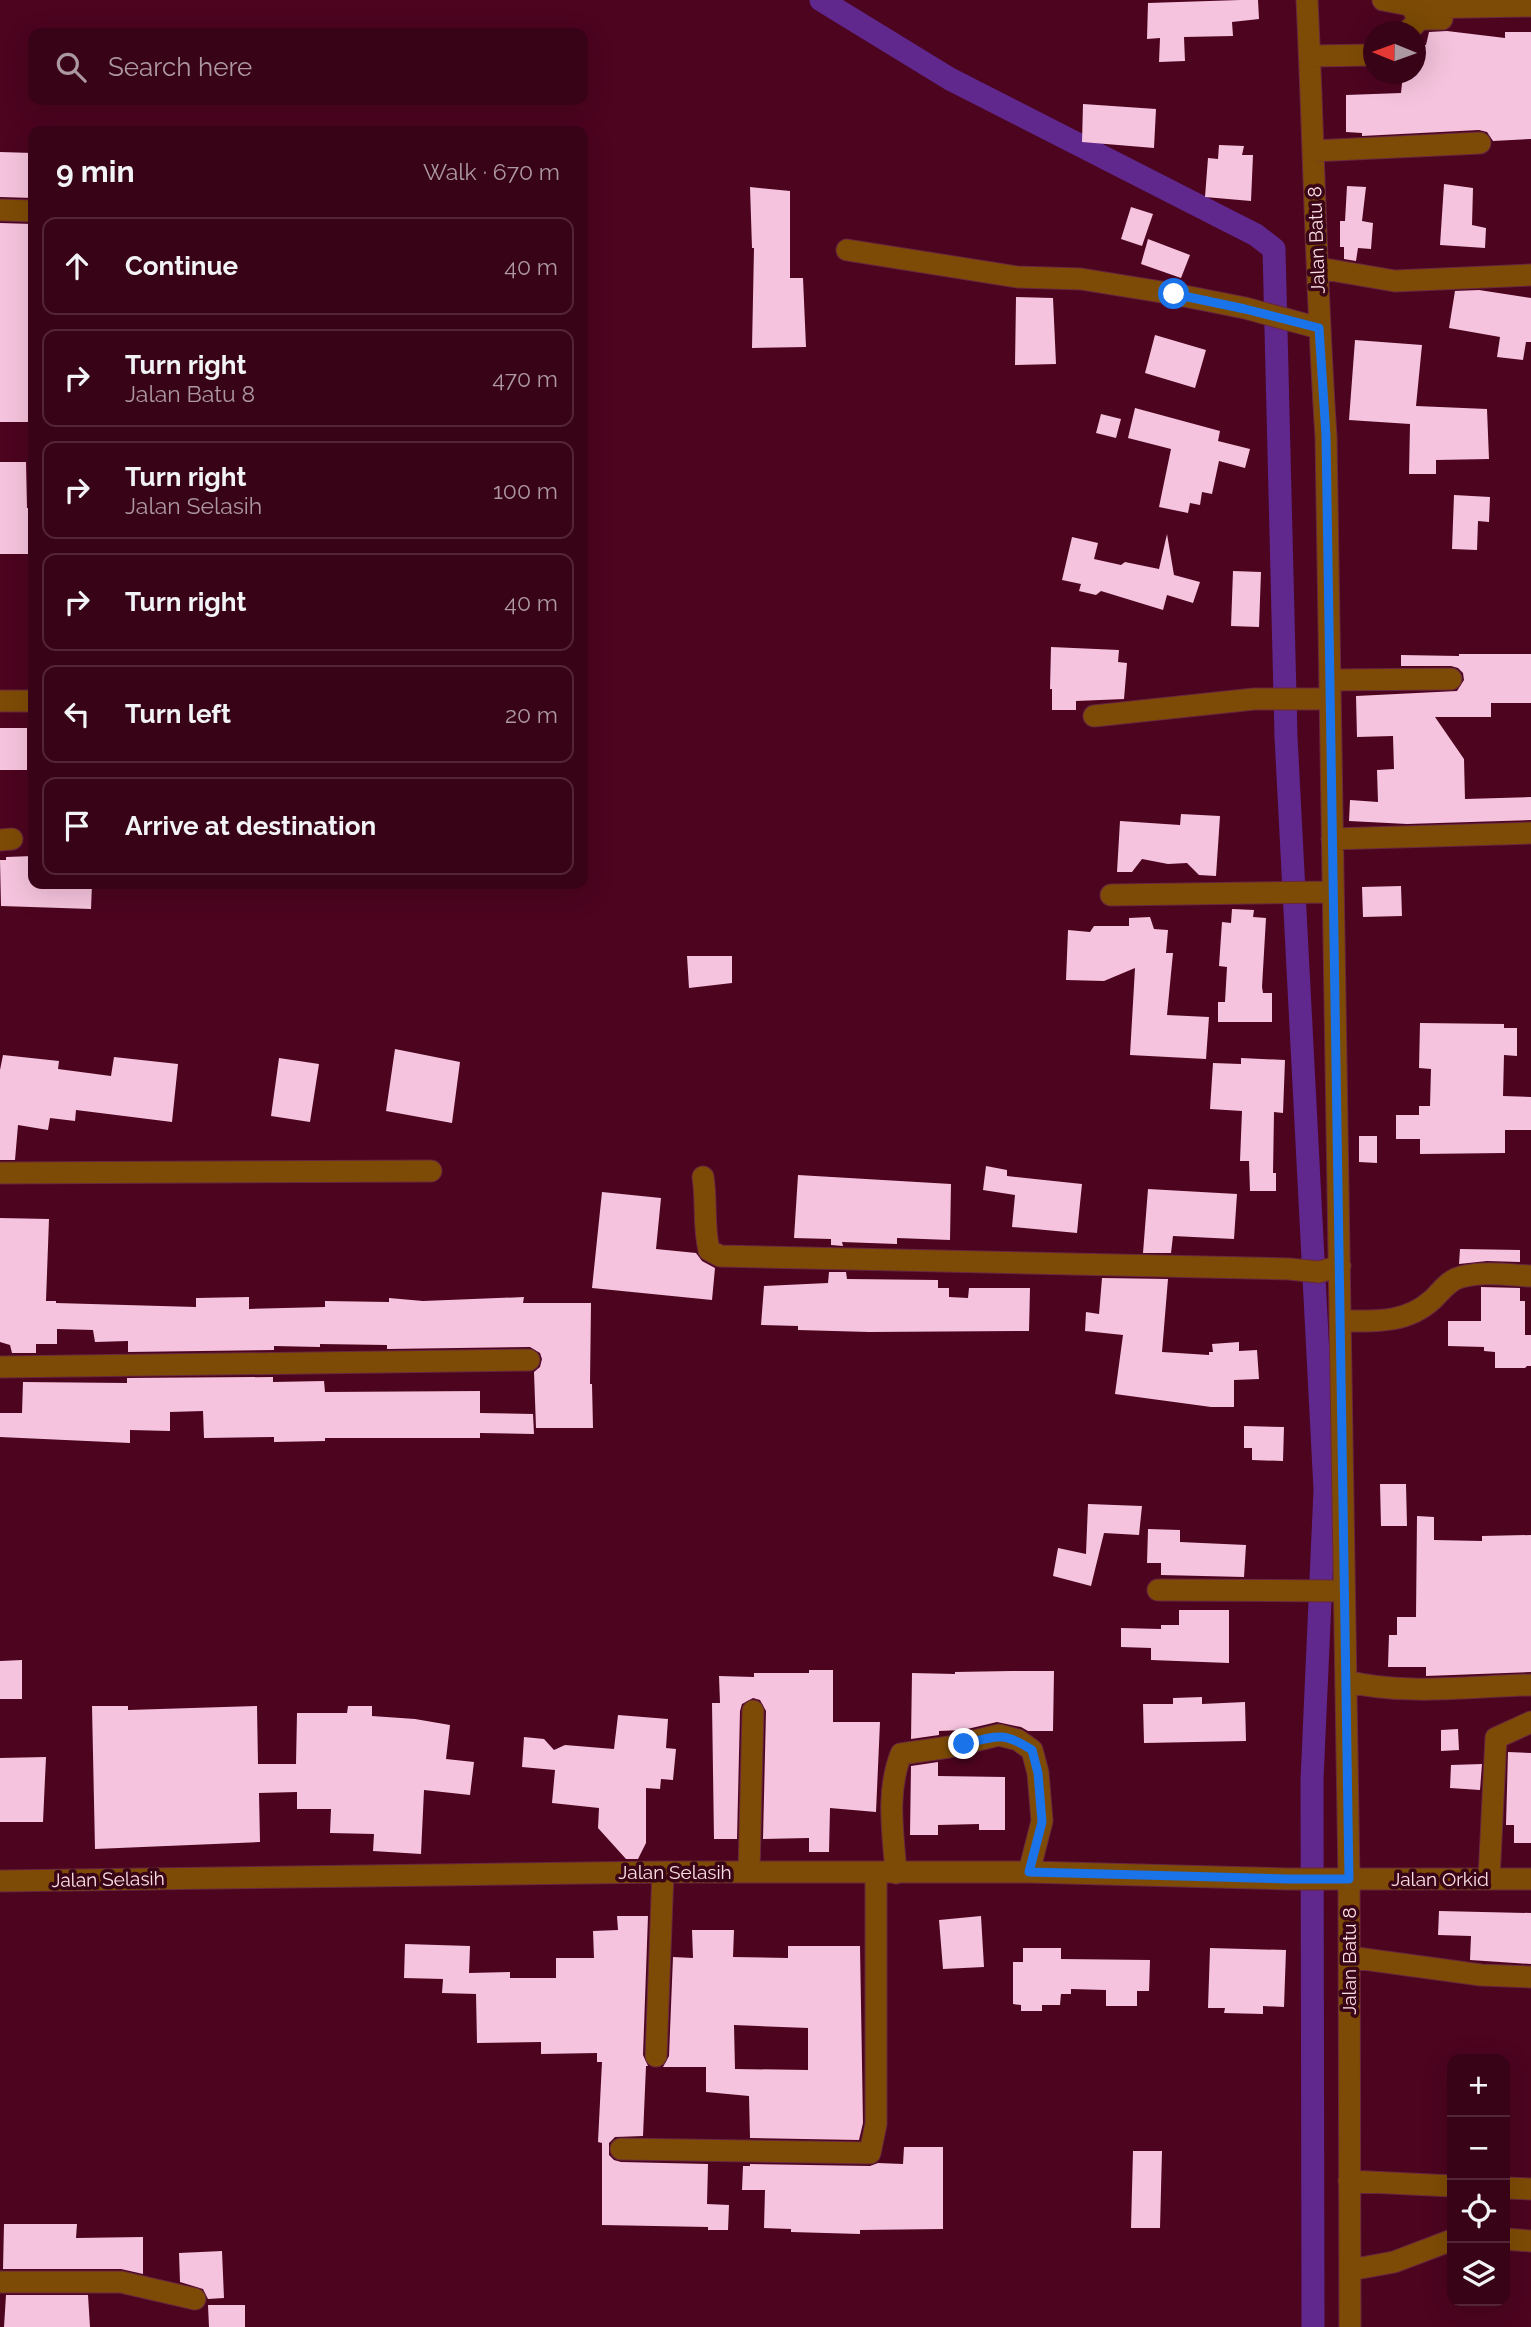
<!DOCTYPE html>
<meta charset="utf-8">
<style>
:root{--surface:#390317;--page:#441124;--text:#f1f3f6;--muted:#ab98a1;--line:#532536}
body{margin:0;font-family:Raleway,sans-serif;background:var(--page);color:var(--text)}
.controls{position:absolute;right:21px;bottom:21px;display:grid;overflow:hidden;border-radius:14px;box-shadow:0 7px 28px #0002}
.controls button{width:63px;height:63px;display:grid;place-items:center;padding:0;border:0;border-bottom:2px solid var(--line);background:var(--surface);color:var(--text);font:35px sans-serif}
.compass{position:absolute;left:1363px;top:21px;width:63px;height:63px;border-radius:50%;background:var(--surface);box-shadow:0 7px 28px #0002;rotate:271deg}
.stop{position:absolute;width:21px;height:21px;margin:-16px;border:5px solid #1a73e8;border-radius:50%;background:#fff}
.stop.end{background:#1a73e8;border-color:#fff;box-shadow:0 2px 7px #0008}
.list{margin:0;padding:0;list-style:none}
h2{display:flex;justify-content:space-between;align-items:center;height:91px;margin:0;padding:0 28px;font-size:30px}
h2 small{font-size:23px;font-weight:400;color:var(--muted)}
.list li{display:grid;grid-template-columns:46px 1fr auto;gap:21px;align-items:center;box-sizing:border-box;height:98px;margin:0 14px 14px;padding:0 14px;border:2px solid var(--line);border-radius:14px}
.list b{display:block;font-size:26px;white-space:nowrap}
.list p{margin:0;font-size:23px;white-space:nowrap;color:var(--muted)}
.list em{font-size:23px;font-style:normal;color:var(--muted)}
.icon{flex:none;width:38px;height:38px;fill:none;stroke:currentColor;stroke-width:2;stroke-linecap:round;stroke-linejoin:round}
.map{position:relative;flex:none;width:1531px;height:2327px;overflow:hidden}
.search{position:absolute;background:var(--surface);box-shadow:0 7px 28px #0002;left:28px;top:28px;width:560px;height:77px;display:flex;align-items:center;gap:18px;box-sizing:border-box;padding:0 24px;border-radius:14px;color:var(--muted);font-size:26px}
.panel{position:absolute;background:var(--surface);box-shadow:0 7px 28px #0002;left:28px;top:126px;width:560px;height:763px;border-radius:14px}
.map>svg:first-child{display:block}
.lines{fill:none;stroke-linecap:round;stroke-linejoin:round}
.canal{stroke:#60278d;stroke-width:23}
.building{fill:#f5c3dd;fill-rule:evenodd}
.minor-casing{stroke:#68273f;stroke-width:23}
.minor{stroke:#7d4b05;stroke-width:21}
.route{stroke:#1a73e8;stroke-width:9}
.labels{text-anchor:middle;stroke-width:7;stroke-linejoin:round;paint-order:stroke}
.street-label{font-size:19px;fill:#fce1e6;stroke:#3a0517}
</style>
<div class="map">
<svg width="1531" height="2327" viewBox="0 0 1531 2327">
<rect width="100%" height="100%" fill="#4c041f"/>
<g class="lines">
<path class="canal" d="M821 0 950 79 1256 235 1274 249 1286 737 1325 1490 1312 1780 1313 2327"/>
</g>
<path class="building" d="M1240 0H1258L1259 19 1232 22 1233 36 1184 37 1185 61 1159 62 1160 38 1147 39 1148 3Z
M1447 31 1505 38V32H1531V139L1493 141 1487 132 1479 130 1362 136V133L1346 132V95L1401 93 1403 74H1416V45H1426L1429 32Z
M1083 104 1156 109 1154 148 1082 142Z
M1219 145 1244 146 1242 155H1253L1251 201 1205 197 1208 158 1218 159Z
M0 152 33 153V198L0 197Z
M1444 184 1473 188 1472 225 1486 228 1485 248 1440 245Z
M1347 186 1366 187 1362 221 1373 223 1371 249 1358 248 1356 261 1344 259V247H1340V221H1345Z
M750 187 790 191V278H803L806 347 752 348 754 248H752Z
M1131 207 1153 214 1142 246 1121 239Z
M0 223 33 224 32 399H28V422H0Z
M1148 239 1190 255 1181 278 1141 264Z
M1479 290 1531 298V342H1526L1523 360 1497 357 1500 337 1449 328 1455 291Z
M1016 297 1053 298 1056 364 1015 365Z
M1155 335 1206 350 1195 388 1145 373Z
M1355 340 1422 345 1416 406 1487 409 1489 459 1436 460V474H1409L1410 424 1349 420Z
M1135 408 1220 431 1218 441 1250 449 1245 468 1219 461 1212 494 1202 492 1200 505 1190 503 1188 513 1159 507 1171 449 1128 438Z
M1101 414 1121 419 1116 438 1096 433Z
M0 462H26L27 508H33V554H0Z
M1454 495 1490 497 1489 522 1478 521 1477 550 1452 549Z
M1167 534 1174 575 1200 582 1193 603 1167 595 1163 610 1101 591 1096 595 1079 591 1081 584 1062 580 1072 537 1098 543 1094 559 1121 565 1125 562 1159 569Z
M1233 571 1261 572 1259 627 1231 626Z
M1051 647 1119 650 1118 662 1127 663 1124 699 1076 701V710H1052V689H1050Z
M1459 654H1531V703H1491V717H1435L1464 759 1465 799 1531 797V820L1407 824 1349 821 1350 800 1378 802 1377 770 1394 769 1393 736 1357 737 1356 696 1457 691 1464 680 1463 673 1458 668 1451 666H1401V655L1459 656Z
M0 728H27V770H0Z
M1181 814 1220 816 1216 876 1199 875 1187 863 1168 864 1142 859 1132 872H1117L1120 821 1180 825Z
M33 856V884H92L91 909 1 906 0 860H6V857Z
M1401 886 1402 916 1363 917 1362 887Z
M1232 909 1254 910 1253 917 1266 918 1262 987 1263 993H1272V1022H1218V1002H1225L1227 967 1219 966 1222 922 1231 923Z
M1150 917 1154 929 1168 930 1166 953H1173L1167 1015 1209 1017 1206 1059 1130 1055 1135 968 1104 981 1066 980 1068 930 1090 932 1094 926H1129V918Z
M687 956H732V983L689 988Z
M1420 1023 1504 1024V1028H1517V1056L1504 1055 1503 1096 1531 1097V1130H1505V1153L1420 1154V1139H1396V1115H1419V1106H1430L1431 1069 1419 1068Z
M395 1049 460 1062 452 1123 386 1111Z
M3 1055 59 1061 58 1069 111 1076 114 1057 178 1064 172 1122 76 1110 75 1121 50 1118 48 1130 18 1125 15 1160H0V1070Z
M279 1058 319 1064 310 1122 271 1116Z
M1241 1058 1285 1060 1283 1113 1274 1112 1273 1173H1276V1191H1250L1249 1161H1240L1242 1111 1210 1109 1213 1063 1241 1064Z
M1359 1136H1377V1163L1359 1162Z
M986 1166 1007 1170V1176L1082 1184 1077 1233 1012 1227 1015 1195 983 1190Z
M798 1175 951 1184 950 1240 897 1238V1244L842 1242 843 1246 831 1245V1239L794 1238Z
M1148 1189 1237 1194 1234 1239 1173 1236 1171 1253H1143Z
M602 1192 661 1198 656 1249 696 1253 702 1261 715 1268 712 1300 592 1288Z
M0 1218 49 1219 46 1301H56V1303L196 1307V1298L249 1297V1309L325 1307V1301L389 1302V1298L423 1301 524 1297 523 1303H591L590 1384H592L593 1428H536L534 1372 540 1367 542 1359 540 1353 530 1347 387 1349V1345L320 1344V1347L274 1346V1350L128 1352V1341L95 1342 93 1330 57 1329V1344H36V1353H12L10 1345 0 1342Z
M1460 1249 1520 1250V1262L1487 1261 1459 1264Z
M829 1272H846L847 1279 938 1280V1288H949V1297L968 1298 969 1288H1030L1029 1331 869 1332 798 1330V1326L761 1325 764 1286 828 1283Z
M1102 1278 1168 1279 1162 1352 1209 1355V1352H1213L1212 1344 1239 1342V1351L1257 1350 1259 1379 1234 1380V1407H1211L1115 1394 1123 1335 1085 1331 1086 1312 1099 1314Z
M1481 1287 1520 1288V1301H1525V1335H1531V1366H1527L1525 1368H1495V1352L1484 1351V1347L1448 1346V1321H1481Z
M273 1377V1382L324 1381 325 1392 480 1391V1413L533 1414 534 1434 480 1433V1438H325V1441L274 1442V1437L204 1438 203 1411 170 1412V1431L130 1430V1443L0 1437V1413H22L23 1382 127 1383V1378Z
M1244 1426 1284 1427 1283 1461 1252 1460V1448H1244Z
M1380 1484H1406L1407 1526H1381Z
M1088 1504 1142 1506 1139 1535 1104 1533 1091 1586 1053 1576 1058 1548 1086 1554Z
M1417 1516 1434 1517V1540L1482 1541V1536L1531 1535V1672L1426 1676V1667H1388L1389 1635H1397V1617H1416Z
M1148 1529 1180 1530V1542L1246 1545 1244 1577 1161 1575V1563H1147Z
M1179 1610H1229V1663L1151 1660V1648L1121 1647V1628L1161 1629V1625H1179Z
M22 1660V1699H0V1661Z
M809 1670H833V1722H880L876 1812 830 1808 829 1852H809V1838L763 1839 766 1711 760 1700 753 1698 742 1704 740 1711 737 1839H714L712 1703H720L719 1676 754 1677V1673H809Z
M1011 1671H1054L1053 1731H1028L1021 1727 997 1722 963 1730 939 1731V1735L911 1739 912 1673 955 1674V1672Z
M1202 1697V1704L1245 1702 1246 1741 1144 1743 1143 1704H1173V1698Z
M92 1706H128V1710L257 1706 258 1764H296L297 1713H347L348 1706H372V1716L415 1719 450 1725 446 1759 474 1762 470 1795 424 1790 421 1854 373 1851 374 1834 330 1833 331 1809H297V1792L259 1793 260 1842 95 1849Z
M618 1715 668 1719 666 1748 676 1749 673 1780 661 1779 660 1789 646 1788V1843L638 1859H626L598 1828 599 1808 552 1803 555 1770 522 1767 524 1737 544 1739 554 1750 565 1745 614 1749Z
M1458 1729 1459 1750 1441 1751V1730Z
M1508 1752 1531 1753V1843H1514V1825H1506Z
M46 1757 43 1822H0V1758Z
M938 1762V1776L1005 1777V1830H979V1824L938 1825V1835H910L911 1766Z
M1482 1764 1480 1790 1450 1788 1451 1765Z
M1439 1911 1531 1913V1964L1470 1960 1471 1936 1438 1935Z
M617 1916H648L643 2055 648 2066H646L643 2136 615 2137 609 2143V2155L614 2160 621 2162 708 2164 707 2204 729 2205 728 2230H708V2227L602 2225V2143L598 2142 602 2062H597V2053L541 2054V2042L477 2043 476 1994 442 1993 443 1979 404 1978 405 1944 470 1946 469 1973 510 1972V1978H556V1958H594L593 1931 618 1930Z
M981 1916 984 1967 943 1969 939 1920Z
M692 1930H734L733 1957 788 1958V1946H860L863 2123 859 2140 750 2138 749 2096 706 2092V2067H663L669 2056 673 1957 693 1958ZM734 2025 808 2028V2070L735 2069Z
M1023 1948H1061V1959L1150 1960 1149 1991H1137V2006H1106V1990L1071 1989V1994H1061L1060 2005H1042V2011H1021V2005L1013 2004V1962H1023Z
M1210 1948 1286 1950 1284 2007 1263 2006V2014L1224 2013 1225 2008H1208Z
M904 2147H943V2229L860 2230V2234L791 2232V2229L764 2228 765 2190H742L743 2166H750V2164L870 2166 878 2163 903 2164Z
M1133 2151H1162L1160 2228H1131Z
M4 2224H77L76 2238 143 2237V2274L121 2269H3Z
M222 2251 224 2298 208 2299 203 2289 180 2282 179 2253Z
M6 2295H88L90 2327H4Z
M208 2305H245V2327H209Z"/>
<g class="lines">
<g class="minor-casing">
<path id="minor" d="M1307 0C1314 145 1316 291 1326 436L1349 1879 1350 2327
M1383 0 1409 5 1419 17
M1413 8 1531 6
M1407 32 1420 19H1442
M1310 56 1374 55
M1313 151 1480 143
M0 210 33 211
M847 250 1017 277 1081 279 1174 294 1245 308 1319 328
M1319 268 1395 281 1531 275
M1330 680 1451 679
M0 701H33
M1094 716 1254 699H1330
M1332 839 1531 833
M0 840 12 839
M1111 895 1333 892
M0 1173 431 1171
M703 1177C707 1203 703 1225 709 1250L720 1256 1289 1269 1319 1272 1340 1266
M1340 1321C1373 1321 1406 1324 1432 1300 1441 1292 1448 1280 1461 1277 1484 1271 1508 1275 1531 1276
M0 1367 529 1360
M1158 1590 1344 1591
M1346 1681C1405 1696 1471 1686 1531 1685
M749 1872 753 1711
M896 1873C893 1832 886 1793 901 1754L949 1747 999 1735 1018 1740 1032 1750 1038 1773 1042 1821 1029 1872
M1489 1879 1496 1738 1531 1722
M0 1881 663 1872H1029L1288 1879H1531
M1349 1957 1481 1975 1531 1977
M656 2056 663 1872
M621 2149 870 2153 876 2124V1873
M1349 2181 1452 2186
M1505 2188 1531 2189
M1505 2239 1531 2241
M1350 2270 1394 2262 1452 2240
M0 2282H121L195 2299"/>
</g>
<use href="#minor" class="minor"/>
</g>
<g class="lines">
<path class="route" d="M964 1744C996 1736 1003 1731 1032 1750L1038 1773 1042 1822 1029 1872 1288 1879H1349L1326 436 1319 328 1245 309 1174 294"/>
</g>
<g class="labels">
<g class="street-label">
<text transform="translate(1316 240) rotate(-92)" y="7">Jalan Batu 8</text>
<text x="675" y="1879">Jalan Selasih</text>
<text transform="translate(108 1879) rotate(-1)" y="7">Jalan Selasih</text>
<text x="1440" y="1886">Jalan Orkid</text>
<text transform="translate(1349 1961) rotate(-90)" y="7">Jalan Batu 8</text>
</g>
</g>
</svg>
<div class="controls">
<button>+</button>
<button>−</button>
<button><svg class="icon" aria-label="locate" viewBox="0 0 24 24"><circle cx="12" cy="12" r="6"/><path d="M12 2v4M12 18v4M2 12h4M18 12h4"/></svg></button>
<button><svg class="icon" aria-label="layers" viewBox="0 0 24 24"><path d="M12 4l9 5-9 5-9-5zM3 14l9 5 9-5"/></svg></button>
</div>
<svg class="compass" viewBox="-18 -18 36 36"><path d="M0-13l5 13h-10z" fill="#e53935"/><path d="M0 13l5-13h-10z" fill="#ab98a1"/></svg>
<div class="stop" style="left:1174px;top:294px"></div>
<div class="stop end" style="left:964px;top:1744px"></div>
<div class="search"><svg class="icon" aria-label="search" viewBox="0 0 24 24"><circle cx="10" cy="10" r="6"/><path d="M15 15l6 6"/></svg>Search here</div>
<section class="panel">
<h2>9 min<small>Walk · 670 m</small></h2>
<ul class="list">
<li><svg class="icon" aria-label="ahead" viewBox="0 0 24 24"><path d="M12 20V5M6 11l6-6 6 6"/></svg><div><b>Continue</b></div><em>40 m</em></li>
<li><svg class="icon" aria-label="right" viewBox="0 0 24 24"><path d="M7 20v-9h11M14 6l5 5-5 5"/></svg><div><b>Turn right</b><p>Jalan Batu 8</p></div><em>470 m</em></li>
<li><svg class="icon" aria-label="right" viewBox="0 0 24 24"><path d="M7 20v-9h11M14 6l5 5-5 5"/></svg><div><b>Turn right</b><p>Jalan Selasih</p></div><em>100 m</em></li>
<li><svg class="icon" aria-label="right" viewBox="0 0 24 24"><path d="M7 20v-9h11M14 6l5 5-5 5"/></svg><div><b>Turn right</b></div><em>40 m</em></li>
<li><svg class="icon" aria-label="left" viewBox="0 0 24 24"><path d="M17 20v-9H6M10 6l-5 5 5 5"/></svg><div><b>Turn left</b></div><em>20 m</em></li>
<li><svg class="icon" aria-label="arrive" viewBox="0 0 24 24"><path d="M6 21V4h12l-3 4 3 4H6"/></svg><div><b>Arrive at destination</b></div></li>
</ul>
</section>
</div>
